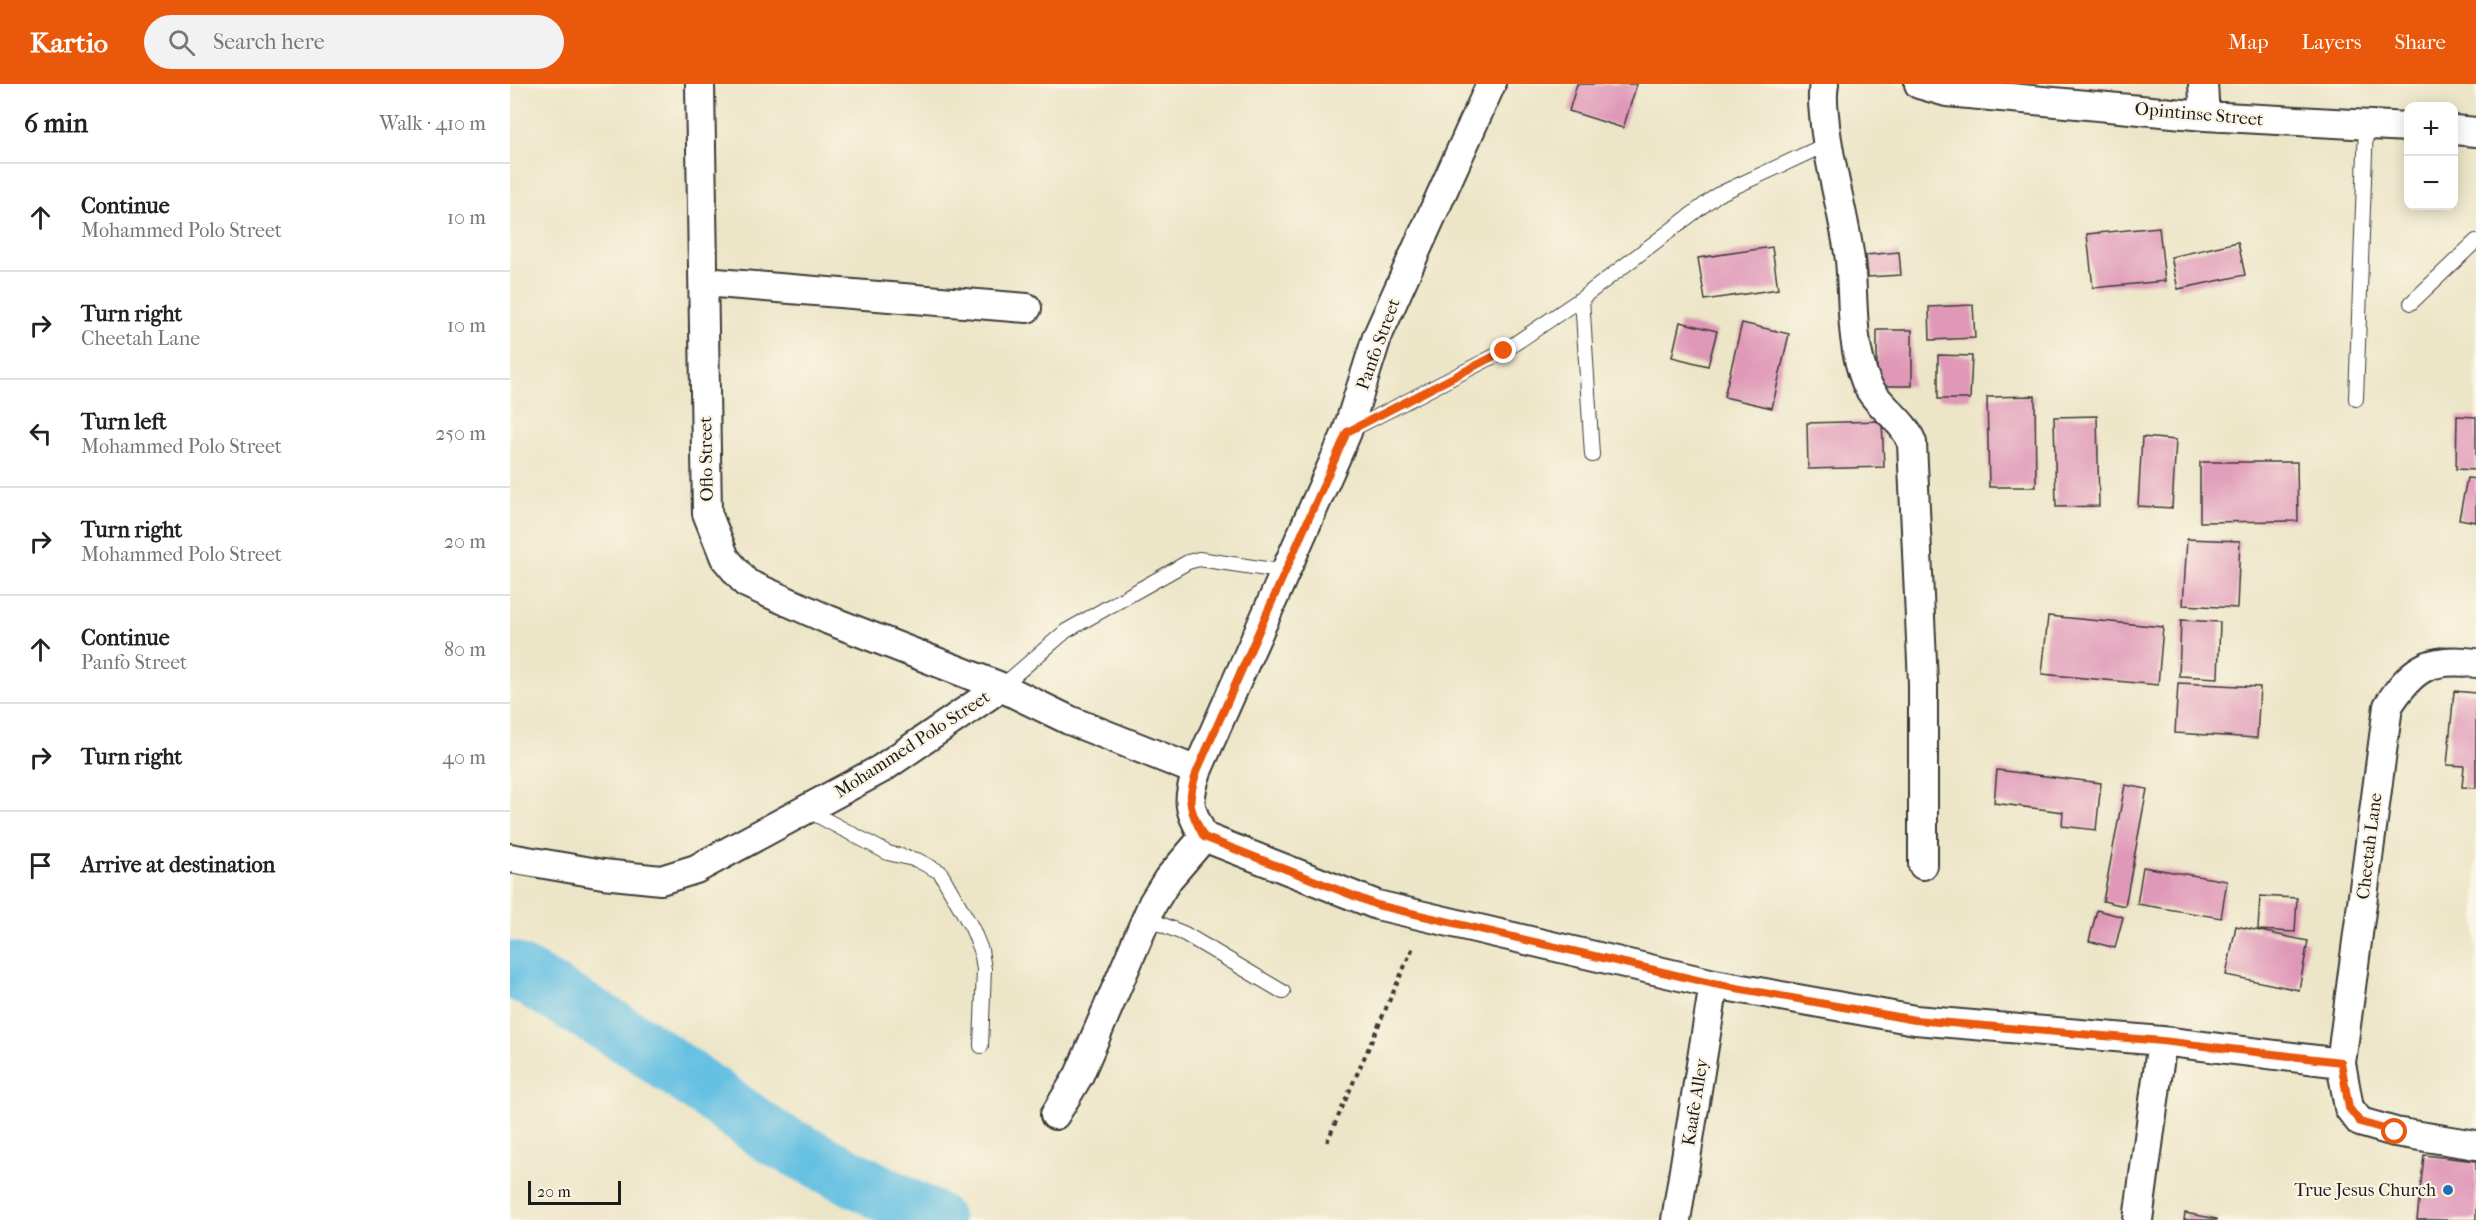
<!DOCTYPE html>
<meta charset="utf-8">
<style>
:root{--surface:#fff;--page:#f2f2f2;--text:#222;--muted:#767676;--line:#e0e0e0;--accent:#ea580c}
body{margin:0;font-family:"IM FELL French Canon",serif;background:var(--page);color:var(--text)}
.controls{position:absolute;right:18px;top:18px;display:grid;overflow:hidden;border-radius:12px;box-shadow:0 3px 15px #0003}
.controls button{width:54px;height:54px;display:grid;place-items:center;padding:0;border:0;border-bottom:2px solid var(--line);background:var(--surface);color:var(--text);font:30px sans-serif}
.scale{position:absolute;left:18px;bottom:15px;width:93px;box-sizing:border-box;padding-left:6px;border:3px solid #1c1c1c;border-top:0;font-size:16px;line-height:21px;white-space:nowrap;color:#1c1c1c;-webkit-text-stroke:4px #fcf5e5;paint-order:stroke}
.stop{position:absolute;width:18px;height:18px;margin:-14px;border:4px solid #ea580c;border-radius:50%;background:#fff}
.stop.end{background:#ea580c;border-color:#fff;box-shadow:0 2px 6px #0008}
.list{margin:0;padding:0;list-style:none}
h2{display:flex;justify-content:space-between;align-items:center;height:78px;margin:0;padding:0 24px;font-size:26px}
h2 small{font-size:20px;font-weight:400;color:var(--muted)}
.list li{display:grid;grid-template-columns:39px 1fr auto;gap:18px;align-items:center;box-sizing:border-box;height:108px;padding:0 24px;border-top:2px solid var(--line)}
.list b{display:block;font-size:22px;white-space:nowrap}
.list p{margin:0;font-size:20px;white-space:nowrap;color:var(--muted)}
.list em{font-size:20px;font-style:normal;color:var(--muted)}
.icon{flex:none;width:33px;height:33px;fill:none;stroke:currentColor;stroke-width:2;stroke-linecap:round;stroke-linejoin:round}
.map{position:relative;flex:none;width:1966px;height:1136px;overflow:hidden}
header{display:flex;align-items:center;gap:36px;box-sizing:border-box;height:84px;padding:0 30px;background:var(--accent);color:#fff}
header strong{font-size:28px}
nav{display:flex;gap:33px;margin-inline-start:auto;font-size:21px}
.search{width:420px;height:54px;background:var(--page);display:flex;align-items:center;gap:15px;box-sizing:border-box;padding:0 21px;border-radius:33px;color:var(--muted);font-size:22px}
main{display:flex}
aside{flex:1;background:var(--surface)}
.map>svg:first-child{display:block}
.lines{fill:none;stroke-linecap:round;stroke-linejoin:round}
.river{stroke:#65c0e2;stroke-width:56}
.building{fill:#df98b7}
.service-casing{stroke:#3b3a36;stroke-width:16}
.minor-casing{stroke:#3b3a36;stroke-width:32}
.path{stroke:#3b3a36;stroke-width:4;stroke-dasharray:4.5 4.5;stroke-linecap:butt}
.service{stroke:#fff;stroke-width:14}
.minor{stroke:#fff;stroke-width:28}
.route{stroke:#ea580c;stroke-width:8}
.poi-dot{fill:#1f6fb2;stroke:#fcf5e5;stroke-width:2}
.labels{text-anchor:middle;stroke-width:4.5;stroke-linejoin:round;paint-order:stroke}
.street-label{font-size:18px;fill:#1c1c1c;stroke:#fcf5e5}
.poi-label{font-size:18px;fill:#1c1c1c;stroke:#fcf5e5;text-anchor:end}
</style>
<header>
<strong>Kartio</strong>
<div class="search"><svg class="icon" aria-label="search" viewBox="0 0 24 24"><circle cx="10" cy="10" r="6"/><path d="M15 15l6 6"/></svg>Search here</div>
<nav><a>Map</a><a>Layers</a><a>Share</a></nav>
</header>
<main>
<aside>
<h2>6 min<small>Walk · 410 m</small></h2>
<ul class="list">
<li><svg class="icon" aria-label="ahead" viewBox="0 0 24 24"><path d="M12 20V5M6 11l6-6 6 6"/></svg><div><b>Continue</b><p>Mohammed Polo Street</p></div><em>10 m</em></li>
<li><svg class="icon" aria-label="right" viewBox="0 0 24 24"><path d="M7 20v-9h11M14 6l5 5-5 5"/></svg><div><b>Turn right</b><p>Cheetah Lane</p></div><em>10 m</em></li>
<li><svg class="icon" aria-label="left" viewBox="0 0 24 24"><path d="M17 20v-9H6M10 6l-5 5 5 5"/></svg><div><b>Turn left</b><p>Mohammed Polo Street</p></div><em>250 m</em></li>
<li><svg class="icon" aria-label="right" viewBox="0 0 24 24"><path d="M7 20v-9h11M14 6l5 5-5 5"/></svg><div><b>Turn right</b><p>Mohammed Polo Street</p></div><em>20 m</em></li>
<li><svg class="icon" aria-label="ahead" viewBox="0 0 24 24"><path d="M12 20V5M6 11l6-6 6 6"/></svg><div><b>Continue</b><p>Panfo Street</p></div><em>80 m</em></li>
<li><svg class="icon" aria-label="right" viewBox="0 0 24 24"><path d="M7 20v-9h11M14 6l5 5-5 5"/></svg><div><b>Turn right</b></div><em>40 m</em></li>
<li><svg class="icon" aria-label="arrive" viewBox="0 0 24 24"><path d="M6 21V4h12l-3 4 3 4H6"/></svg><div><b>Arrive at destination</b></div></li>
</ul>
</aside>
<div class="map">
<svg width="1966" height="1136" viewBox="0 0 1966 1136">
<rect width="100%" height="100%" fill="#fcf5e5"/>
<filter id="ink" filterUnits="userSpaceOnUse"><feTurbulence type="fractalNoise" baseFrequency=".0167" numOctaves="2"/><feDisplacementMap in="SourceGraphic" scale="12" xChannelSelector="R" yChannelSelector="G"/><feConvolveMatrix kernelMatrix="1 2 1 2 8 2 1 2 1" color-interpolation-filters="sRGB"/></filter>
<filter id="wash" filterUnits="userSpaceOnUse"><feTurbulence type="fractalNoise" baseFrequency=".008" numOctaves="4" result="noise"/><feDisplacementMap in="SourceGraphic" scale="24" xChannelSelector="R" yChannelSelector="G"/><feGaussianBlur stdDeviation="1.35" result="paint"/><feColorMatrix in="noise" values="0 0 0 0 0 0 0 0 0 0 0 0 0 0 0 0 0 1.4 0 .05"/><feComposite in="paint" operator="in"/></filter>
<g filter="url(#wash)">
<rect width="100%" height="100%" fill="#ece5c7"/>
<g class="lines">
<path class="river" d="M0 885 20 895 132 961 262 1053 425 1136"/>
</g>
<g id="blocks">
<path class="building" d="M1067 0H1127L1113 44 1059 27Z
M1649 143 1655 197 1583 204 1577 150Z
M1728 158 1735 191 1668 205 1661 173Z
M1262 163 1268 205 1195 216 1188 174Z
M1389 168 1391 191 1358 193 1356 171Z
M1463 221 1465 254 1420 256 1419 223Z
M1170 238 1207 247 1198 282 1162 273Z
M1232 239 1279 250 1262 324 1214 313Z
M1367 246H1402V302H1367Z
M1428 271 1462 272 1460 315H1428Z
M1525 312 1526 403H1479L1477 313Z
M1587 332 1589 422 1546 423 1544 333Z
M1947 332 1966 333V386L1946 385Z
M1372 337 1374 383 1298 385 1297 339Z
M1632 353 1666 356 1662 424 1628 422Z
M1690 378H1787L1788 437 1690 438Z
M1957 394 1966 395V438L1949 435Z
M1677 455 1730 457 1727 524 1673 521Z
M1538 532 1653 543 1648 601 1532 590Z
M1671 536 1710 538 1708 594 1669 592Z
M1668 599 1750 603 1747 654 1665 649Z
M1944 607 1966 609V704L1952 703 1954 682 1937 681Z
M1487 686 1591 699 1586 746 1552 742 1553 728 1484 719Z
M1615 701 1637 705 1615 822 1593 817Z
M1633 783 1717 797 1711 834 1627 820Z
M1750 812 1787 814 1785 848 1748 846Z
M1587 826 1613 833 1605 864 1579 857Z
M1726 842 1798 857 1789 906 1716 891Z
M1914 1071 1966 1077V1136H1907Z
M1675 1129 1707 1135V1136H1674Z"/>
</g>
</g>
<g filter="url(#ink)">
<use href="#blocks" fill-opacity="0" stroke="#3b3a36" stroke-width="1.5"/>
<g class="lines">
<g class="service-casing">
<path id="service" d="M1072 214 1082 371
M1901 219 1966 157
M1846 315 1856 41
M839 347 994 267 1072 214 1207 111 1317 60
M491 603 556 547 678 478 689 475 777 488
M297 726 378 769 407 776 430 788 462 844 471 866 474 885 471 962
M636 834 675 850 773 908"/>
</g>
<g class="minor-casing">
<path id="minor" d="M190 0 197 429 215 474 236 499 319 536 491 603
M981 0 867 253 837 348 687 687C677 718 678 723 694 753L867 821 1204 900 1405 936 1652 957 1831 979
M1314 0C1311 14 1314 27 1315 41 1320 86 1334 130 1340 176 1344 217 1340 258 1356 298 1366 322 1393 334 1402 359L1413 599V781
M1409 0 1437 8 1695 32 1898 43
M1693 0 1695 32
M1944 46 1966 48
M194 198 517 224
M1966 579C1920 573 1903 583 1878 622L1831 979 1839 1024 1850 1038 1885 1048 1966 1061
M0 774 93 790 151 796 186 785 371 685 491 603 559 636 687 687
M545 1031 569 991 643 819 658 795 694 753
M1166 1136 1204 900
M1628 1136 1652 957"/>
</g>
<path class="path" d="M817 1058 904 861"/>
<use href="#service" class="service"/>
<use href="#minor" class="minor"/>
</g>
</g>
<g class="lines" filter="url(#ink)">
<path class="route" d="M994 267 837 348 687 687C677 718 678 723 694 753L867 821 1204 900 1405 936 1652 957 1831 978 1839 1024 1850 1038 1885 1048"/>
</g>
<circle class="poi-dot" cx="1938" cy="1106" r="6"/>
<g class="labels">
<g class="street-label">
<text transform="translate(1689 30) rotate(5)" y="6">Opintinse Street</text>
<text transform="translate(868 260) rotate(-70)" y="6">Panfo Street</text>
<text transform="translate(196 375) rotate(-91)" y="6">Oflo Street</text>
<text transform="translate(402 660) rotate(-33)" y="6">Mohammed Polo Street</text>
<text transform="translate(1859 762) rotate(-83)" y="6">Cheetah Lane</text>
<text transform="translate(1185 1018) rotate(-81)" y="6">Kaafe Alley</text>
</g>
<g class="poi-label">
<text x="1926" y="1112">True Jesus Church</text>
</g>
</g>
</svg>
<div class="controls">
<button>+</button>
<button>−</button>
</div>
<div class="scale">20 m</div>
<div class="stop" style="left:1885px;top:1048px"></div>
<div class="stop end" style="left:994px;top:267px"></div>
</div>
</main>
